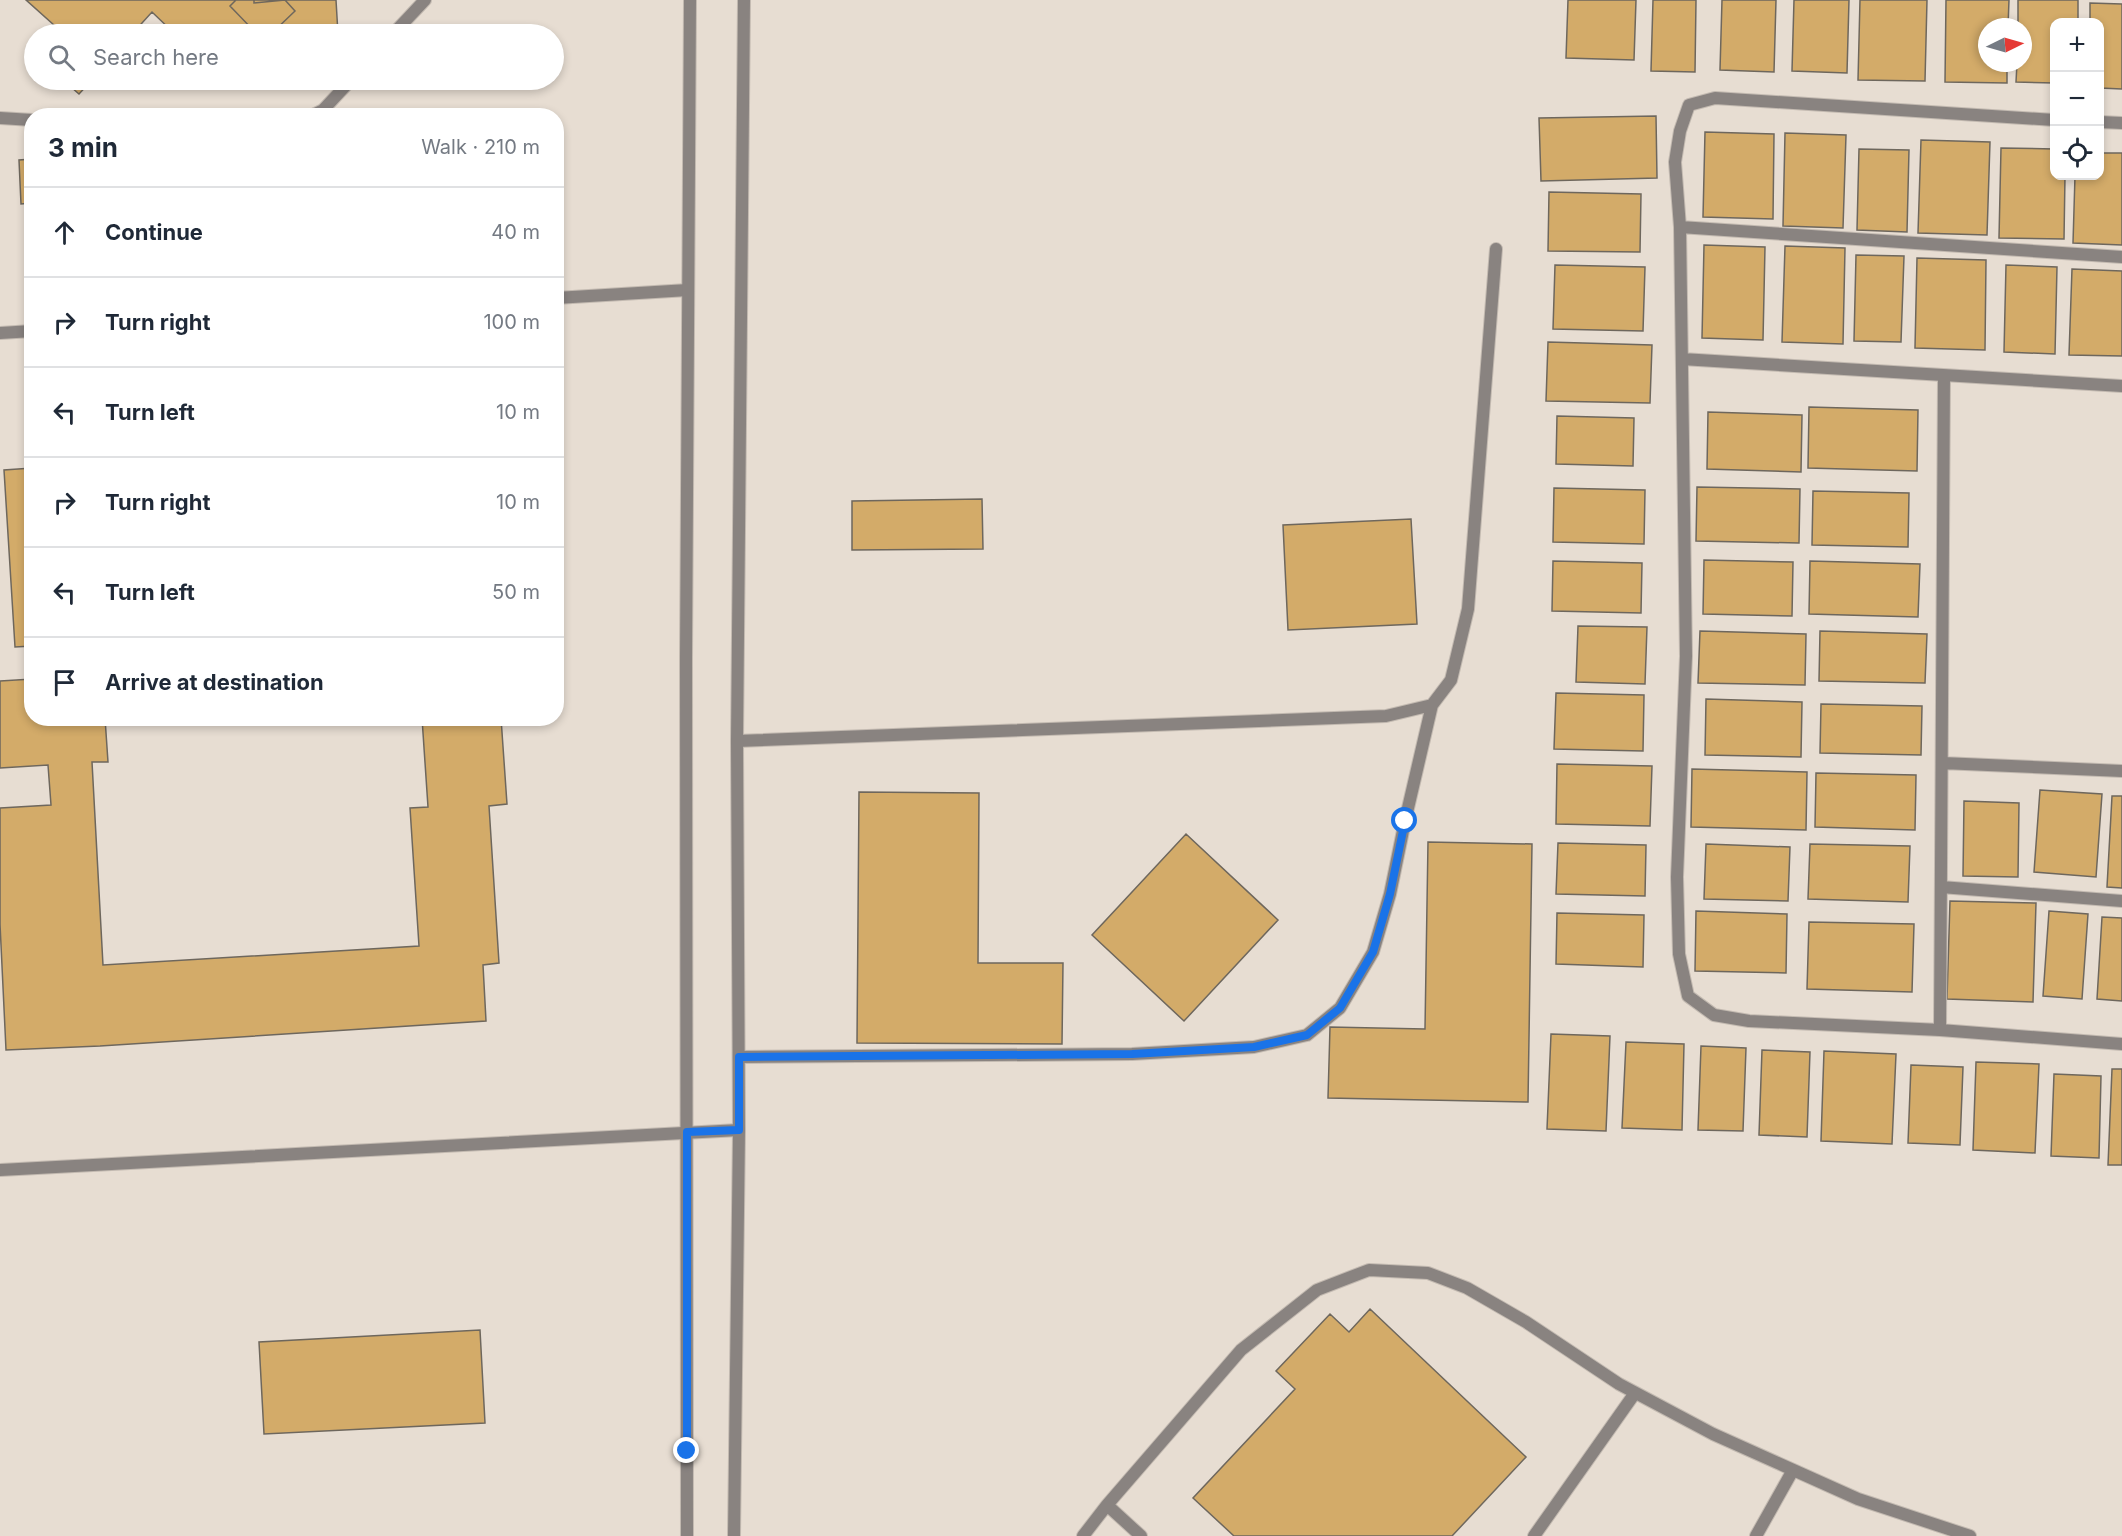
<!DOCTYPE html>
<meta charset="utf-8">
<style>
:root{--surface:#fff;--page:#f2f2f3;--text:#1f2937;--muted:#747a83;--line:#e0e1e3}
body{margin:0;font-family:Inter,sans-serif;background:var(--page);color:var(--text)}
.controls{position:absolute;right:18px;top:18px;display:grid;overflow:hidden;border-radius:12px;box-shadow:0 3px 9px #0003}
.controls button{width:54px;height:54px;display:grid;place-items:center;padding:0;border:0;border-bottom:2px solid var(--line);background:var(--surface);color:var(--text);font:30px sans-serif}
.compass{position:absolute;left:1978px;top:18px;width:54px;height:54px;border-radius:50%;background:var(--surface);box-shadow:0 3px 9px #0003;rotate:85deg}
.stop{position:absolute;width:18px;height:18px;margin:-14px;border:4px solid #1a73e8;border-radius:50%;background:#fff}
.stop.end{background:#1a73e8;border-color:#fff;box-shadow:0 2px 6px #0008}
.list{margin:0;padding:0;list-style:none}
h2{display:flex;justify-content:space-between;align-items:center;height:78px;margin:0;padding:0 24px;font-size:26px}
h2 small{font-size:20px;font-weight:400;color:var(--muted)}
.list li{display:grid;grid-template-columns:39px 1fr auto;gap:18px;align-items:center;box-sizing:border-box;height:90px;padding:0 24px;border-top:2px solid var(--line)}
.list b{display:block;font-size:22px;white-space:nowrap}
.list em{font-size:20px;font-style:normal;color:var(--muted)}
.icon{flex:none;width:33px;height:33px;fill:none;stroke:currentColor;stroke-width:2;stroke-linecap:round;stroke-linejoin:round}
.map{position:relative;flex:none;width:2122px;height:1536px;overflow:hidden}
.search{position:absolute;background:var(--surface);box-shadow:0 3px 9px #0003;left:24px;top:24px;width:540px;height:66px;display:flex;align-items:center;gap:15px;box-sizing:border-box;padding:0 21px;border-radius:33px;color:var(--muted);font-size:22px}
.panel{position:absolute;background:var(--surface);box-shadow:0 3px 9px #0003;left:24px;top:108px;width:540px;height:618px;border-radius:24px}
.map>svg:first-child{display:block}
.building{fill:#d3ab69;stroke:#6e675d;stroke-width:1.5}
.lines{fill:none;stroke-linecap:round;stroke-linejoin:round}
.service-casing{stroke:#c3bab1;stroke-width:14}
.minor-casing{stroke:#c3bab1;stroke-width:14}
.tertiary-casing{stroke:#c3bab1;stroke-width:14}
.service{stroke:#898380;stroke-width:12}
.minor{stroke:#898380;stroke-width:12}
.tertiary{stroke:#898380;stroke-width:12}
.route{stroke:#1a73e8;stroke-width:8}
</style>
<div class="map">
<svg width="2122" height="1536" viewBox="0 0 2122 1536">
<rect width="100%" height="100%" fill="#e7ddd2"/>
<path class="building" d="M26 0H336L338 34H175L152 12 132 34H64Z
M236 0H254V3L285 0 295 11 271 34H257L230 6Z
M1568 0H1636L1634 60 1566 58Z
M1653 0H1696L1695 72 1651 71Z
M1722 0H1776L1774 72 1720 70Z
M1794 0H1849L1847 73 1792 71Z
M1860 0H1927L1925 81 1858 80Z
M1946 0H2009L2008 27H1987V63H2007V83L1945 82Z
M2018 0H2078V22H2054V83L2016 82 2017 63H2023V27H2018Z
M2090 3 2122 4V89L2100 88V22H2090Z
M63 80H92L79 94Z
M1656 116 1657 178 1541 181 1539 118Z
M1705 132 1774 134 1773 219 1703 217Z
M1785 133 1846 135 1843 228 1783 226Z
M1921 140 1990 142 1987 235 1918 233Z
M2001 148 2054 149V176H2065L2064 239 1999 238Z
M1859 149 1909 150 1907 232 1857 230Z
M2100 153H2122V245L2073 243 2075 176H2100Z
M32 159V203L21 204 19 160Z
M1549 192 1641 194 1640 252 1548 251Z
M1704 245 1765 247 1763 340 1702 338Z
M1785 246 1845 248 1843 344 1782 342Z
M1856 255 1904 256 1901 342 1854 341Z
M1917 258 1986 260 1985 350 1915 348Z
M1555 265 1645 267 1643 331 1553 329Z
M2006 265 2057 267 2055 354 2004 352Z
M2072 269 2122 271V356L2069 355Z
M1548 342 1652 345 1650 403 1546 401Z
M1809 407 1918 410 1917 471 1808 468Z
M1708 412 1802 415 1801 472 1707 469Z
M1557 416 1634 418 1633 466 1556 464Z
M32 468V646L15 647 4 470Z
M1697 487 1800 489 1799 543 1696 541Z
M1554 488 1645 490 1644 544 1553 542Z
M1813 491 1909 493 1908 547 1812 545Z
M982 499 983 549 852 550V501Z
M1411 519 1417 624 1288 630 1283 525Z
M1704 560 1793 562 1792 616 1703 614Z
M1553 561 1642 563 1641 613 1552 611Z
M1810 561 1920 564 1918 617 1809 614Z
M1578 626 1647 627 1645 684 1576 682Z
M1700 631 1806 634 1805 685 1698 683Z
M1820 631 1927 634 1925 683 1819 681Z
M32 679V718H105L108 762H92L103 965 419 946 410 808 428 807 422 718H501L507 804 489 806 499 963 483 965 486 1021 100 1046 6 1050 0 924V808L51 805 48 765 0 768V681Z
M1556 693 1644 695 1643 751 1554 749Z
M1706 699 1802 702 1801 757 1705 755Z
M1821 704 1922 706 1921 755 1820 753Z
M203 718H266V719L203 723Z
M1557 764 1652 766 1650 826 1556 824Z
M1692 769 1807 772 1806 830 1691 827Z
M1816 773 1916 775 1915 830 1815 827Z
M2040 790 2102 794 2096 877 2034 872Z
M859 792 979 793 978 963H1063L1062 1044 857 1043Z
M2112 796H2122V888L2107 887Z
M1964 801 2019 803 2018 877 1963 876Z
M1186 834 1278 920 1184 1021 1092 935Z
M1428 842 1532 844 1528 1102 1328 1098 1330 1027 1425 1029Z
M1558 843 1646 845 1645 896 1556 894Z
M1706 844 1790 847 1788 901 1704 899Z
M1810 844 1910 846 1908 902 1808 899Z
M1950 901 2036 903 2033 1002 1947 999Z
M1696 911 1787 914 1786 973 1695 971Z
M2049 911 2088 914 2082 999 2043 996Z
M1557 913 1644 915 1643 967 1556 964Z
M2102 917 2122 918V1001L2097 999Z
M1809 922 1914 924 1912 992 1807 989Z
M1551 1034 1610 1036 1606 1131 1547 1129Z
M1626 1042 1684 1044 1682 1130 1622 1128Z
M1701 1046 1746 1048 1743 1131 1698 1130Z
M1762 1050 1810 1052 1807 1137 1759 1135Z
M1824 1051 1896 1054 1892 1144 1821 1141Z
M1976 1062 2039 1064 2035 1153 1973 1150Z
M1911 1065 1963 1067 1960 1145 1908 1143Z
M2112 1069H2122V1165H2108Z
M2054 1074 2101 1076 2099 1158 2051 1156Z
M1370 1309 1526 1457 1452 1536H1234L1193 1498 1295 1389 1276 1371 1330 1314 1349 1332Z
M480 1330 485 1423 264 1434 259 1342Z"/>
<g class="lines">
<g class="service-casing">
<path id="service" d="M393 34 425 0
M311 116 323 110 351 80
M0 118 32 120
M556 298 688 290
M0 333 32 331
M737 741 1386 716 1432 705 1451 680 1468 609 1496 249
M739 1057 1132 1054 1254 1047 1307 1035 1340 1008 1373 952 1390 894 1405 821 1432 705
M1107 1505 1141 1536
M1083 1536 1107 1505 1241 1350 1317 1290 1369 1270 1428 1273 1467 1288 1526 1322 1619 1384 1713 1434 1858 1499 1970 1536
M1534 1536 1635 1393
M1756 1536 1793 1470"/>
</g>
<g class="minor-casing">
<path id="minor" d="M2054 120 1715 98 1689 105 1680 131 1675 162 1680 227 1686 656 1677 877 1679 954 1688 996 1714 1015 1749 1021 1940 1030 2122 1044
M2100 122 2122 123
M1680 227 2122 257
M1682 359 2122 386
M1942 763 2122 771
M1941 887 2122 901
M1940 1030 1944 376
M0 1170 739 1130"/>
</g>
<g class="tertiary-casing">
<path id="tertiary" d="M687 1536 686 659 690 0
M734 1536 739 1130 737 741 744 0"/>
</g>
<use href="#service" class="service"/>
<use href="#minor" class="minor"/>
<use href="#tertiary" class="tertiary"/>
</g>
<g class="lines">
<path class="route" d="M687 1451V1132L739 1130V1057L1132 1054 1254 1047 1307 1035 1340 1008 1373 952 1390 894 1405 821"/>
</g>
</svg>
<div class="controls">
<button>+</button>
<button>−</button>
<button><svg class="icon" aria-label="locate" viewBox="0 0 24 24"><circle cx="12" cy="12" r="6"/><path d="M12 2v4M12 18v4M2 12h4M18 12h4"/></svg></button>
</div>
<svg class="compass" viewBox="-18 -18 36 36"><path d="M0-13l5 13h-10z" fill="#e53935"/><path d="M0 13l5-13h-10z" fill="#747a83"/></svg>
<div class="stop" style="left:1405px;top:821px"></div>
<div class="stop end" style="left:687px;top:1451px"></div>
<div class="search"><svg class="icon" aria-label="search" viewBox="0 0 24 24"><circle cx="10" cy="10" r="6"/><path d="M15 15l6 6"/></svg>Search here</div>
<section class="panel">
<h2>3 min<small>Walk · 210 m</small></h2>
<ul class="list">
<li><svg class="icon" aria-label="ahead" viewBox="0 0 24 24"><path d="M12 20V5M6 11l6-6 6 6"/></svg><div><b>Continue</b></div><em>40 m</em></li>
<li><svg class="icon" aria-label="right" viewBox="0 0 24 24"><path d="M7 20v-9h11M14 6l5 5-5 5"/></svg><div><b>Turn right</b></div><em>100 m</em></li>
<li><svg class="icon" aria-label="left" viewBox="0 0 24 24"><path d="M17 20v-9H6M10 6l-5 5 5 5"/></svg><div><b>Turn left</b></div><em>10 m</em></li>
<li><svg class="icon" aria-label="right" viewBox="0 0 24 24"><path d="M7 20v-9h11M14 6l5 5-5 5"/></svg><div><b>Turn right</b></div><em>10 m</em></li>
<li><svg class="icon" aria-label="left" viewBox="0 0 24 24"><path d="M17 20v-9H6M10 6l-5 5 5 5"/></svg><div><b>Turn left</b></div><em>50 m</em></li>
<li><svg class="icon" aria-label="arrive" viewBox="0 0 24 24"><path d="M6 21V4h12l-3 4 3 4H6"/></svg><div><b>Arrive at destination</b></div></li>
</ul>
</section>
</div>
